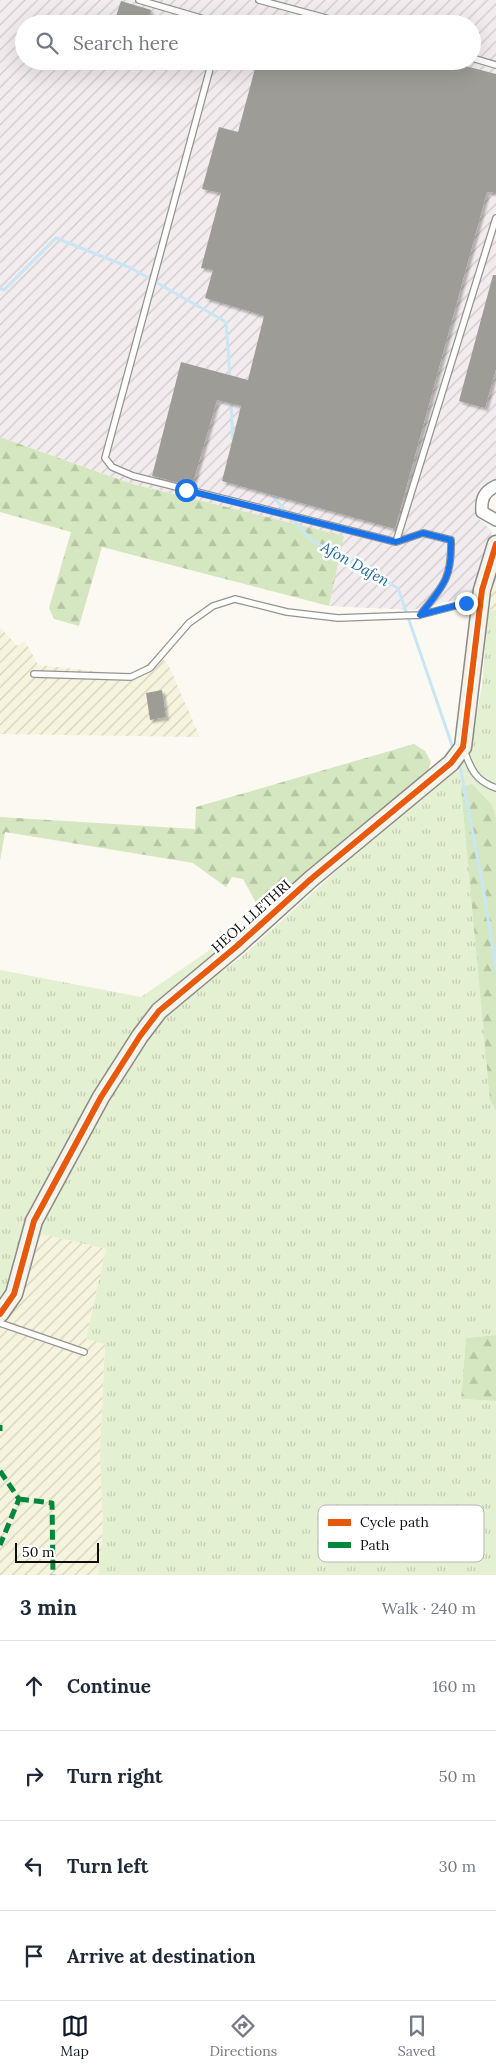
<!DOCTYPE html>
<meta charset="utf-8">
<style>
:root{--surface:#fff;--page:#f2f2f3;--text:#1f2937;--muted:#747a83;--line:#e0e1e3;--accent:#111827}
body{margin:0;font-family:Lora,serif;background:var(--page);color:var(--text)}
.scale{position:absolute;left:15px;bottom:12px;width:84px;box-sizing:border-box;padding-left:5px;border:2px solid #0d0d0d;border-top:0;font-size:14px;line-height:18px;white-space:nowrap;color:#0d0d0d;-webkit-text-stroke:4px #fff;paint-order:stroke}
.stop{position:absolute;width:15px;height:15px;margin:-11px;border:4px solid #1a73e8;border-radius:50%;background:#fff}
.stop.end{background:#1a73e8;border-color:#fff;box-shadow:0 1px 5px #0008}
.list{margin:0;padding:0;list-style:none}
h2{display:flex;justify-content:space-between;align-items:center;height:65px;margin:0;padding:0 20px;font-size:21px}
h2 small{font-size:16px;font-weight:400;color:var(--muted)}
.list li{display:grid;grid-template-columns:32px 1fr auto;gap:15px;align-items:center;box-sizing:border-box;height:90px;padding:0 20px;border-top:1px solid var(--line)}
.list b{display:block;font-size:19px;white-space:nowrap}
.list em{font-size:16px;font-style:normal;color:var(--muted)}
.icon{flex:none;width:28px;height:28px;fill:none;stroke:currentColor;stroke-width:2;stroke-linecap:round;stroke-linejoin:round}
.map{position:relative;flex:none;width:496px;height:1575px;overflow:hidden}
.search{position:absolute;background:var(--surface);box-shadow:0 5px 20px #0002;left:15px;right:15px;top:15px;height:55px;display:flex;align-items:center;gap:12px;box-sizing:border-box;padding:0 18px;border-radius:28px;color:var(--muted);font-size:19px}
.sheet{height:425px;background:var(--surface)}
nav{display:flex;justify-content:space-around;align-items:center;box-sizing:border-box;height:70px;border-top:1px solid var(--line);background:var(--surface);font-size:14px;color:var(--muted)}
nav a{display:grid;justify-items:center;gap:2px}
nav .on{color:var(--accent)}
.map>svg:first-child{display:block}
.industrial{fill:url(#industrial-furrows);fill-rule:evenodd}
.farmland{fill:url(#farmland-furrows)}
.grass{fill:url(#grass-tufts)}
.forest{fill:url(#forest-firs)}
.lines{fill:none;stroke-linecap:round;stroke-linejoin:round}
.stream{stroke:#c9e6f4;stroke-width:3}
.building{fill:#9e9c97;filter:url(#shadow)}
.lane-casing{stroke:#949390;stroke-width:8}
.street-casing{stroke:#949390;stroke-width:14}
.secondary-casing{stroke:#8b8a86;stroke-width:19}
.lane{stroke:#fefefd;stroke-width:5.5}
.street{stroke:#fefefd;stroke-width:11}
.secondary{stroke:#f5f3e9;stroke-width:16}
.quiet{stroke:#00873e;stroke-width:5;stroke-dasharray:10 5;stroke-linecap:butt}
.cycleway-casing{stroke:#fff;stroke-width:9}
.cycleway{stroke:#e8590c;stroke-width:6}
.route{stroke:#1a73e8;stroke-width:6}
.labels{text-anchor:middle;stroke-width:5;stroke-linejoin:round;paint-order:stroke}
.street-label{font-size:14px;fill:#0d0d0d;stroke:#fff}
.water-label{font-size:15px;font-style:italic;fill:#17679e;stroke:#fff}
.key{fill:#fff;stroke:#b6b6b6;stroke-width:1}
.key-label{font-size:14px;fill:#0d0d0d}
</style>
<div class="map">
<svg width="496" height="1575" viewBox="0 0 496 1575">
<defs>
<pattern id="industrial-furrows" width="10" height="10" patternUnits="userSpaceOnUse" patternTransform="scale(1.25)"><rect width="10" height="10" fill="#f2ecee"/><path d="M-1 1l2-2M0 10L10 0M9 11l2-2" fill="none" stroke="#cec9cb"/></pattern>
<pattern id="farmland-furrows" width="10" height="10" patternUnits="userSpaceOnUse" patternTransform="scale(1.25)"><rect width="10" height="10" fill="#f7f4de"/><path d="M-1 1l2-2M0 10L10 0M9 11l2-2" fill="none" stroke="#d3d0bd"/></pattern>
<pattern id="grass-tufts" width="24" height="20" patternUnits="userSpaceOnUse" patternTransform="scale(1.25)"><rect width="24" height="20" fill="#e4f0d2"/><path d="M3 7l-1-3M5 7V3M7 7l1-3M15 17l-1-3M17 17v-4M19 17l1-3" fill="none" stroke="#c2cdb3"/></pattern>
<pattern id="forest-firs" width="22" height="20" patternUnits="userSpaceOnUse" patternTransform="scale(1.25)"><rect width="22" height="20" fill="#d5e7c0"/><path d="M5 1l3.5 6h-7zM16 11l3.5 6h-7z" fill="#b6c5a4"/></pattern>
<filter id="shadow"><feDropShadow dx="3" dy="3" stdDeviation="1" flood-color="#0004"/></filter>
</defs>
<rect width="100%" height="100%" fill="#fbf9f1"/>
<path class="industrial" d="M0 0H496V480L480 490 475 503 479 519 492 531 472 596 412 610 329 606 343 536 129 483 0 437ZM24 24H472V61H24Z"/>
<path class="farmland" d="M496 572V610L488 609Z
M0 627 17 646 25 641 38 665 131 675 159 655 168 664 200 737 0 734Z
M34 1232 106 1249 86 1338 105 1343 100 1451 103 1530 98 1575H0V1323Z"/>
<path class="grass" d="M488 609 496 610V818L491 805 489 1074 490 1100 496 1111V1335L466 1338 461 1399 496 1401V1575H98L103 1530 100 1451 105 1344 86 1339 106 1249 34 1232 99 1109 162 1017 196 988 238 960 414 801 471 742 482 686Z
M220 943 228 953 159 1011 34 1221 0 1314V970L141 997Z"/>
<path class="forest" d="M0 437 129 483 344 536 329 606 102 547 79 626 54 619 49 608 71 532 0 512Z
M414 744 425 751 431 762 427 774 245 929 261 912 243 879 232 877 226 887 193 863 5 832 0 861V817L195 829 196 807Z
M472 784 492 805 496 818V1111L490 1100 461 787Z
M496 1335V1401L461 1399 466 1338Z"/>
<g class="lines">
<path class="stream" d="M0 288 4 290 56 238 131 268 226 322 230 378
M231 402 233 440
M270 493 311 540 398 588 454 751
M459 761 483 887 496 969"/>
</g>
<path class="building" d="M121 1 151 10 147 24 116 16Z
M257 61H446L496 74V193L487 192 395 529 222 481 241 406 217 400 192 486 152 476 181 362 248 380 264 316 205 298 213 270 201 268 221 193 202 189 219 127 238 132Z
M493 275H496V369L485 408 459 401Z
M162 690 166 717 150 720 146 693Z"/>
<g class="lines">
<g class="lane-casing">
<path id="lane" d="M139 0 221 24
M259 0 348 24
M472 58 496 65
M212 61 105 458 112 467 133 476 396 542 423 533 451 540C452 579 443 586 420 615
M396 542 496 218
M34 674 131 677 150 668 189 623 213 606 235 599 287 612 338 618 420 615 478 600
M464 750C471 770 476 781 496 788
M0 1323 84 1352"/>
</g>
<g class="street-casing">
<path id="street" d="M496 486C484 492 481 498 482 512L496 520"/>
</g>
<g class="secondary-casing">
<path id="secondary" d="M0 1314 14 1294 34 1221 101 1097 140 1036 159 1011 237 946 311 879 451 763 463 747 482 590 496 544"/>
</g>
<use href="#lane" class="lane"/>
<use href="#street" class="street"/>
<use href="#secondary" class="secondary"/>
<path class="quiet" d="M0 1425V1431
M0 1471 19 1499 0 1545
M19 1499 52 1503 53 1575"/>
<g class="cycleway-casing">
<path id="cycleway" d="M0 1314 14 1294 34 1221 101 1097 140 1036 159 1011 237 946 311 879 451 763 463 747 482 590 496 544"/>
</g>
<use href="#cycleway" class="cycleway"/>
</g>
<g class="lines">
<path class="route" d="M186 490 396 542 423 533 451 540C452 579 443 586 420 615L466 603"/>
</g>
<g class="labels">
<g class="street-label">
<text transform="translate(251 916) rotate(-42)" y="5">HEOL LLETHRI</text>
</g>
<g class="water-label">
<text transform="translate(355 564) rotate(29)" y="5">Afon Dafen</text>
</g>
</g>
<rect x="318" y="1505" width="166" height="57" rx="8" class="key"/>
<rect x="328" y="1519" width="23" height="7" fill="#e8590c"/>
<rect x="328" y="1542" width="23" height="6" fill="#00873e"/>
<g class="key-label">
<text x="360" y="1527">Cycle path</text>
<text x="360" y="1550">Path</text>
</g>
</svg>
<div class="scale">50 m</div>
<div class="stop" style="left:186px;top:490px"></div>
<div class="stop end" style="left:466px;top:603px"></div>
<div class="search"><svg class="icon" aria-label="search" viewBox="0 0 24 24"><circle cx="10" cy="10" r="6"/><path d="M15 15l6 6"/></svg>Search here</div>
</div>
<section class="sheet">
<h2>3 min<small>Walk · 240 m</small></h2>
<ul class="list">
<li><svg class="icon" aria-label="ahead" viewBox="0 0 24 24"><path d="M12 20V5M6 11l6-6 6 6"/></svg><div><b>Continue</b></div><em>160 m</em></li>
<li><svg class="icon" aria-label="right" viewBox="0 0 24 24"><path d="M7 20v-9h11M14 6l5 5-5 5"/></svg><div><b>Turn right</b></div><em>50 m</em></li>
<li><svg class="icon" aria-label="left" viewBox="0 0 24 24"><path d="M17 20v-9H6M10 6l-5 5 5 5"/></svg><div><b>Turn left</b></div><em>30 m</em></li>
<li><svg class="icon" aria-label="arrive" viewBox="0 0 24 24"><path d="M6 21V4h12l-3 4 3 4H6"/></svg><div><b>Arrive at destination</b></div></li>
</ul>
</section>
<nav>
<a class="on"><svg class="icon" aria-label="map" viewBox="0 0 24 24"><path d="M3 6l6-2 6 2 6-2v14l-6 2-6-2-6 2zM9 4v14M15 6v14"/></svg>Map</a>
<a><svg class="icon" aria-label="directions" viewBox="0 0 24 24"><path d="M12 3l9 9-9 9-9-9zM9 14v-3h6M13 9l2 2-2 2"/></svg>Directions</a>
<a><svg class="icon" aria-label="saved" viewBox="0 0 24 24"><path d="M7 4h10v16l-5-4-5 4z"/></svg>Saved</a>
</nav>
